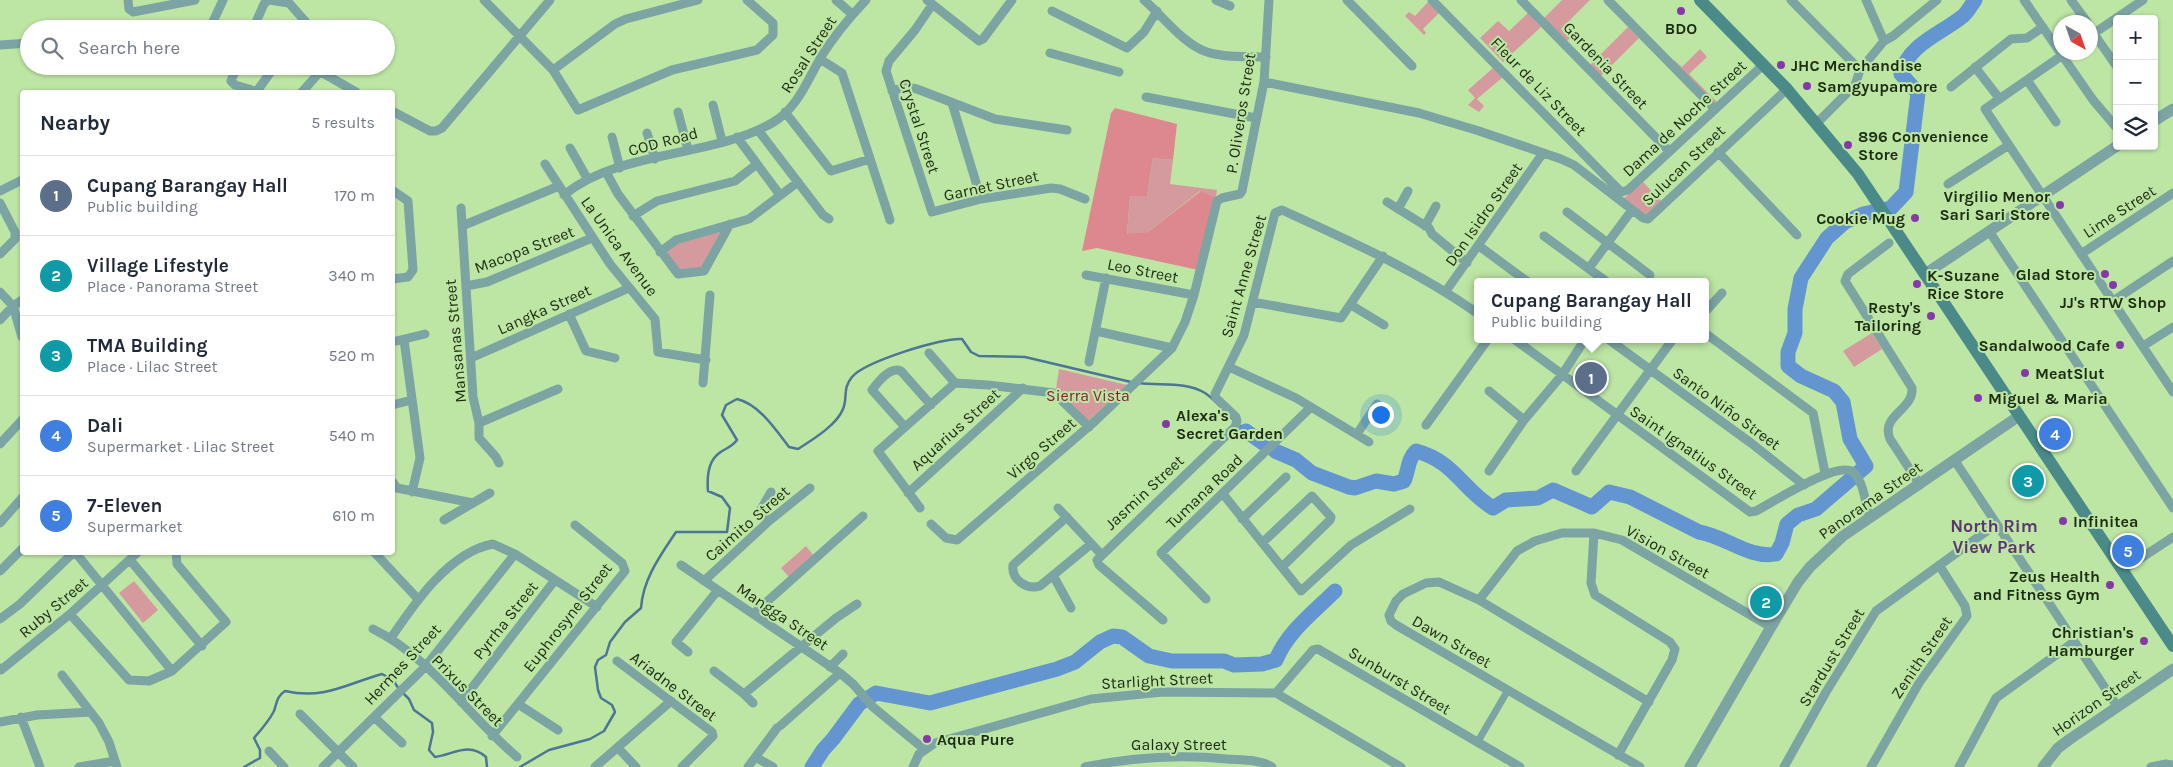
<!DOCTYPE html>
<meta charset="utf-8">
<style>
:root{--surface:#fff;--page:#f2f2f3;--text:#1f2937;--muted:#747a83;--line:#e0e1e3;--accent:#1a73e8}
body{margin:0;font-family:Karla,sans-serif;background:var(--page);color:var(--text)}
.controls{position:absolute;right:15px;top:15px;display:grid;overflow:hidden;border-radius:5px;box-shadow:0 1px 4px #0004}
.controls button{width:45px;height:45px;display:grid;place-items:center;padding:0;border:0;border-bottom:1px solid var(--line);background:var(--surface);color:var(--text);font:25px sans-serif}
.compass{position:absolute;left:2053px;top:15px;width:45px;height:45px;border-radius:50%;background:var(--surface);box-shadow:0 1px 4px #0004;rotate:140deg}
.you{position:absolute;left:1380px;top:414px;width:18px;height:18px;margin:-12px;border:4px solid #fff;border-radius:50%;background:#1a73e8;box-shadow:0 0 0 8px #1a73e833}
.badge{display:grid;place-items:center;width:32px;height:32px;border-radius:50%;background:var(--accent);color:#fff;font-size:16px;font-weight:700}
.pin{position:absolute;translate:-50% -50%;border:2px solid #fff;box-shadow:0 1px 5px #0006}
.popup{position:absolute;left:1474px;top:278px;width:235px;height:65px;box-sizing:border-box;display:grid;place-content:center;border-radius:5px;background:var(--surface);filter:drop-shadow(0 1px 4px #0005);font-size:16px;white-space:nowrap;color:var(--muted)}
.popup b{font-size:19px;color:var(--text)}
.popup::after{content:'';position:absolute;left:50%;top:100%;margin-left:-10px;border:10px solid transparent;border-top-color:var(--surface)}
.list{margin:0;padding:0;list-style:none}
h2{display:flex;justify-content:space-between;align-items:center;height:65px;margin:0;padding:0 20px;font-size:21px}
h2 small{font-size:16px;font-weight:400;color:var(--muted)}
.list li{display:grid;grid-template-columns:32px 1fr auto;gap:15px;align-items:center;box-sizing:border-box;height:80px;padding:0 20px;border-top:1px solid var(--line)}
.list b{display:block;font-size:19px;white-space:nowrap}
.list p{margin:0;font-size:16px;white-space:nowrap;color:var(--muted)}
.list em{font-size:16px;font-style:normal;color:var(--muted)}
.icon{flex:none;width:28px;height:28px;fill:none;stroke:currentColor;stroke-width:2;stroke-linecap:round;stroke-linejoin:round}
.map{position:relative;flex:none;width:2173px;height:767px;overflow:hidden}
.search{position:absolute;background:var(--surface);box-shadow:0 1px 4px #0004;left:20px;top:20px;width:375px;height:55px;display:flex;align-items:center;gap:12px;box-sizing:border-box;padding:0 18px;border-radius:28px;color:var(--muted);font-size:19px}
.panel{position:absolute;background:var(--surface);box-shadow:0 1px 4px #0004;left:20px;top:90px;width:375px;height:465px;border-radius:5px}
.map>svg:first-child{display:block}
.green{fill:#d59a9e}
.forest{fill:#dd888f}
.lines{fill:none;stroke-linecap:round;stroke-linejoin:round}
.stream{stroke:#4d7597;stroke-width:2.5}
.river{stroke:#6395d1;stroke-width:15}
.pedestrian{stroke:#7ca4a3;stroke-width:7}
.minor{stroke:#7ca4a3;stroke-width:9}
.tertiary{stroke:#7ca4a3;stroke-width:11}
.secondary{stroke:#4a8b8a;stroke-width:12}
.poi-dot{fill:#8738a8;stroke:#bde6a4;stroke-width:2}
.labels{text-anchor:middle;stroke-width:4;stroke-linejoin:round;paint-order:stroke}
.poi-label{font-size:16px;font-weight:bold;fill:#1b2b11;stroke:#bde6a4;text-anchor:start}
.street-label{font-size:16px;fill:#1b2b11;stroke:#bde6a4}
.park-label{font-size:16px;fill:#852034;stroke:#bde6a4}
.neighbourhood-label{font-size:18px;font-weight:bold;fill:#5c366e;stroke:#bde6a4}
</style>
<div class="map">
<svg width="2173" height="767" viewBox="0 0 2173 767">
<rect width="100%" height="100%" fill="#bde6a4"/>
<path class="green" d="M1562 0H1590L1561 29 1570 38 1567 41 1544 18Z
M1428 2 1439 13 1423 29 1426 33 1424 35 1405 16 1409 12 1415 16Z
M1528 13 1541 27 1503 62 1480 38 1498 21 1509 31Z
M1628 27 1639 38 1601 76 1590 65Z
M1700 49 1707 57 1689 74 1717 102 1716 103 1672 62 1674 60 1682 67Z
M1493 68 1503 77 1477 99 1484 106 1479 112 1468 105 1475 98 1468 90Z
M1153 158 1173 160 1170 184 1217 190 1216 198 1200 191 1148 232 1127 235 1130 196H1147Z
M1643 182 1662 202 1646 216 1623 199Z
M721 231 700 270 679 272 665 253 678 244Z
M1872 333 1882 349 1854 367 1843 351Z
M1059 369 1127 385 1088 421 1056 389Z
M806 546 814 556 789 577 781 568Z
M134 581 158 610 143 623 119 593Z"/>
<path class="forest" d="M1115 108 1177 124 1173 160 1153 158 1147 196H1130L1127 234 1148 232 1201 191 1216 198 1198 270 1097 248 1082 251 1111 113Z"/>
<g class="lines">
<path class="stream" d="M1139 383C1160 386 1186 381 1205 393 1220 403 1231 420 1246 431
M403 693 409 699 414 710 432 723 433 732 429 750 435 757C455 754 468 742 486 757L487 767
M244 767 260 758V750L254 738C261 730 269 721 274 711 277 703 276 697 285 691 324 700 346 684 382 674L393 680 399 689
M520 767 549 750 590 739 604 731 615 712 612 705 601 698 598 690 595 667 598 660 606 655 610 642 625 622 641 608C643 579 660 556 676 532H727L730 508 722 497 708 491C707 479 707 463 718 454 725 448 731 448 737 440L722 415 726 405 737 399C759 404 776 430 789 447L798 449C812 440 837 425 843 409 848 397 842 389 852 377 864 362 943 337 962 339L971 352 979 356 1025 357 1131 382"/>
<path class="river" d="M1246 431 1267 446
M1275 451 1296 460 1312 473 1349 487 1355 488 1376 481 1394 484 1404 481C1409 470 1407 460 1416 451 1454 461 1463 490 1493 508L1506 500 1538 498 1553 490 1592 507 1609 492 1630 497 1699 532C1725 536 1749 559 1776 554L1782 543 1787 524 1798 515 1816 509 1866 466 1850 439 1843 402 1834 391 1801 376 1788 366V352L1795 333V309L1801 278 1827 238 1845 222 1863 214 1891 208 1906 192 1918 93 1901 74C1908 44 1941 34 1963 16 1968 12 1971 5 1975 0
M812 767 823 750 833 739 859 704 876 693 930 703 1057 669 1075 662 1100 642 1113 636 1122 637 1149 656 1172 661H1224L1234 665 1262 664 1276 660C1287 632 1314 612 1335 591"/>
<path class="pedestrian" d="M1477 743 1508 690"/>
<path class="minor" d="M128 0 129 9 133 12 195 0
M269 0 289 3 312 29
M484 0 553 70 578 110 672 70 757 50 773 35V23L747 0
M836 0 852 14
M927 0 979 41 983 39 1012 0
M1144 0C1163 16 1183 44 1207 52 1225 58 1247 56 1266 57
M1216 0 1230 6
M1347 0 1412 66
M1432 0 1621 192 1628 190 1763 65
M1521 0 1669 151
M1608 0 1714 108
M1791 0 1860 70
M1866 0 1884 41
M2024 0 2093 100 2116 127
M2071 0 2087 22
M932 5 915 30 889 61 886 71 932 212 981 199 1051 188 1060 189 1085 199
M1052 11 1127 48 1144 32 1157 11
M210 28 223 0
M2090 28 2117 67
M253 29 264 4 268 0
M2090 36 2143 0
M0 45 29 43
M2067 52 1985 109 2173 392
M1050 53 1119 72
M820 59 842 73 890 220
M237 66 231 81 235 85 259 92
M1975 67 1999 98
M553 70 615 24 626 19 698 0
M321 72 356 92
M2027 80 2056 122
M1264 82 1419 113 1479 131 1561 159 1574 165 1643 218 1648 219 1787 89
M1951 87 2011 39 2027 38 2043 27
M257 91 275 66
M892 91 906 87 917 89 995 119 1067 130
M302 92 325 66
M1146 97 1256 118
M952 103 981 199
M713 105 722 141
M392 111 430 131H436L442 128 550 0
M678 112 688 150
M785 112 831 171 870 159
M1817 123 1855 85 1860 70 1884 41 1893 36 1937 0
M758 130 823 215 829 219
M647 133 655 159
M612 137 620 168
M737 137 780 195
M570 148 587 178
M1718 152 1797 235
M545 164 610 264 655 319 658 352 706 360
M606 172 618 194 678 274 704 271 730 224
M1948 184 2009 145
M392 190 408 201 413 270 408 277 392 279
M0 191 22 180
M564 195C619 150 710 158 772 123 797 109 807 81 821 57 834 36 849 18 866 0
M1387 202 1429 228 1432 234 1467 263
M0 203 15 232V239L0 254
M461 208 473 397 479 423V438L496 457 499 463
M1398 209 1408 191
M1567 212 1650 275
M633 216 657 201 735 181 757 164
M462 226 559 186
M1425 226 1436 206
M1989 231 2173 508
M1544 236 1607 282
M1889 243 1848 274 1845 281 1912 388C1914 410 1880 415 1890 439L1920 485
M1479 246 1528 282
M660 252 676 240 749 219 798 182
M2081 254 2173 193
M1589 268 1632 210
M1086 275 1194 295
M466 286 487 282 592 238
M1446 291 1543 153
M0 292 13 306 22 337
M2113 301 2173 261
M1253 302 1341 318 1383 256
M1351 305 1384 325
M1705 312 1722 293
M569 314 586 351 615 358
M0 320 13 306 22 300
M1096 331 1172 348
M1705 333 1813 413 1825 473
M1514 339 1750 512 1756 511C1772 503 1840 458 1854 473 1864 483 1866 505 1869 518
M1608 339 1751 443 1804 485
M404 340 420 458 412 492
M392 342 425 334
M2143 346 2173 327
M929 353 955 383 988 385 1054 393 1089 427
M471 358 629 288
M1089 362 1106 278
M1229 367 1296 398 1369 442
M703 383 710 295
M1489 391 1524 420
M392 405 412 400
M479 423 558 389
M1426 425 1488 339
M905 427 872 390C878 382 890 366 901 371L931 405
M1357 434 1377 404
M0 444 22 420
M1955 461 2117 706
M1489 471 1524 420 1562 375 1585 339
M1576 471 1673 339
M392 481 397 488 473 503
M908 493 1023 388
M1223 494 1301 591 1351 545 1410 509
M920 508 878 451 955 383
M1058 508 1101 554
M1067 517 1013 565C1011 580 1027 590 1040 586L1091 544
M1242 519 1286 477
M444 520 490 493
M769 521 760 511 771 492
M0 523 22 498
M931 524 946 538 957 540 1094 422 1172 348 1185 322 1194 295 1217 201 1222 198 1240 194 1242 191 1264 82 1269 0
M1594 533 1591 583 1595 595 1670 642 1675 649 1672 660 1618 755
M1262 543 1312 496 1331 517 1330 520 1282 567
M75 552 172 671
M374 552 418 599
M130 560 202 646
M681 565 840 673 853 684 873 707 924 749
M2123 570 2173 537
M0 571 22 549
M1054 577 1071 608
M704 581 769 521 810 488
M1206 599 1161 553 1311 407
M1479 600 1517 551 1535 541 1562 533H1594L1622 540 1771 627
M70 614 129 680 149 681 172 671 226 622 177 564 176 552
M753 614 863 516
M0 619 20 604 74 552
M1163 620 1099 565 1097 560 1235 427 1237 421 1236 417 1216 398 1215 394 1244 335 1275 213 1282 210C1350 241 1416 270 1477 313
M373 629C429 656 470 717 517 757
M391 638C414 604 449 552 493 544L515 554 597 607
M688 652 676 642 718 590
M617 661 712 732 713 736 682 767
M830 667 843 654
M0 668 1 670 70 614 138 552
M714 671 744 694
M62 675 99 723 109 742 117 767
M1276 693 1313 650 1318 649 1520 767
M461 702 555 580
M753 703 744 694 836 618 857 604
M518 704 558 730
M300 714 353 767
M21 717 40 767
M374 717 402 743
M0 722 37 715 91 712
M780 726 840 673
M492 736 625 571 622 563 575 525
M618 748 636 767
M269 751 284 767
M757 758 773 767
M79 767 115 761
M323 767 425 667 515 554
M595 767 671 701
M748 767 777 728
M913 767 919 754 935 743 1091 699 1163 692 1276 693 1401 767
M1085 767C1133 757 1178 754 1227 759 1242 760 1259 759 1272 767
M1640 767 1396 625 1391 621 1389 615 1396 601 1403 594 1426 583 1439 582 1479 600 1649 702
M1784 767 1826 692 1876 611 1995 525
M1871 767 1919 683 1967 616 1965 606 1939 565
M1959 767 1996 698 2074 642
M2151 767 2166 764 2173 765"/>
<path class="tertiary" d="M2154 121 2173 109
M1925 274 2117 146
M1690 767 1771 627 1798 582 1810 567 1843 536 2019 416
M2043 767 2058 748 2070 739 2173 669"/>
<path class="secondary" d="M1700 0 1787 89 1858 174 2173 646"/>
</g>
<g class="poi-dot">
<circle cx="1681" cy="11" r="5"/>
<circle cx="1781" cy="65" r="5"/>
<circle cx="1807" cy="86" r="5"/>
<circle cx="1848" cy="145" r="5"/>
<circle cx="2060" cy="205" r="5"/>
<circle cx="1915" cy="218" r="5"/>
<circle cx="2105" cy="274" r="5"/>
<circle cx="1917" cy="284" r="5"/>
<circle cx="2113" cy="285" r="5"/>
<circle cx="1931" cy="316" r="5"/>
<circle cx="2120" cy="345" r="5"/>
<circle cx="2025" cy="373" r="5"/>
<circle cx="1978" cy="398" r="5"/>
<circle cx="1166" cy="424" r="5"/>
<circle cx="2063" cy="521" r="5"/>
<circle cx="2110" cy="585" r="5"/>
<circle cx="2144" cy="641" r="5"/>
<circle cx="927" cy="739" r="5"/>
</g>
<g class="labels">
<g class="poi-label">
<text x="1681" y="34" text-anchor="middle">BDO</text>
<text x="1791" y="71">JHC Merchandise</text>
<text x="1817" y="92">Samgyupamore</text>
<text x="1858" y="142">896 Convenience<tspan x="1858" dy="18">Store</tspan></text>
<text x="2050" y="202" text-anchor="end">Virgilio Menor<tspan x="2050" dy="18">Sari Sari Store</tspan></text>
<text x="1905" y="224" text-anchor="end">Cookie Mug</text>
<text x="2095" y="280" text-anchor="end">Glad Store</text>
<text x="1927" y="281">K-Suzane<tspan x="1927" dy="18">Rice Store</tspan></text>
<text x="2113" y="308" text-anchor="middle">JJ's RTW Shop</text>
<text x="1921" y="313" text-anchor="end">Resty's<tspan x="1921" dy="18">Tailoring</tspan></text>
<text x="2110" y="351" text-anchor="end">Sandalwood Cafe</text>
<text x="2035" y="379">MeatSlut</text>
<text x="1988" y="404">Miguel &amp; Maria</text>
<text x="1176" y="421">Alexa's<tspan x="1176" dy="18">Secret Garden</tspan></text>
<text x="2073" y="527">Infinitea</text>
<text x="2100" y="582" text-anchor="end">Zeus Health<tspan x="2100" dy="18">and Fitness Gym</tspan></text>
<text x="2134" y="638" text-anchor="end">Christian's<tspan x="2134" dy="18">Hamburger</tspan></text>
<text x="937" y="745">Aqua Pure</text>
</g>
<g class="street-label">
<text transform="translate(808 54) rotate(-57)" y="6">Rosal Street</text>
<text transform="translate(1606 65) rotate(46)" y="6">Gardenia Street</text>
<text transform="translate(1539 86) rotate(46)" y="6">Fleur de Liz Street</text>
<text transform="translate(1240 113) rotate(-81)" y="6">P. Oliveros Street</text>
<text transform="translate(1684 118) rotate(-43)" y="6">Dama de Noche Street</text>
<text transform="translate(920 126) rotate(72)" y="6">Crystal Street</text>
<text transform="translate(663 141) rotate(-15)" y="6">COD Road</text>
<text transform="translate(1683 165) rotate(-44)" y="6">Sulucan Street</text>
<text transform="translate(991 185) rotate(-12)" y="6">Garnet Street</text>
<text transform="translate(2119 211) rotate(-33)" y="6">Lime Street</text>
<text transform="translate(1483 214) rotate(-55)" y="6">Don Isidro Street</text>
<text transform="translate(620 246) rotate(54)" y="6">La Unica Avenue</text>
<text transform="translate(524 249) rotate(-21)" y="6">Macopa Street</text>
<text transform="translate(1143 270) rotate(11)" y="6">Leo Street</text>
<text transform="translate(1243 276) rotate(-74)" y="6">Saint Anne Street</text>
<text transform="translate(544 309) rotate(-24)" y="6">Langka Street</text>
<text transform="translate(455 341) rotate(-95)" y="6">Mansanas Street</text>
<text transform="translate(1727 408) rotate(36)" y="6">Santo Niño Street</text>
<text transform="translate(955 429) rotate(-42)" y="6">Aquarius Street</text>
<text transform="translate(1041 448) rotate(-41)" y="6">Virgo Street</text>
<text transform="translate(1694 452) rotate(35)" y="6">Saint Ignatius Street</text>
<text transform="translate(1204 491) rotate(-44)" y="6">Tumana Road</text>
<text transform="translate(1144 492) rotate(-43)" y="6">Jasmin Street</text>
<text transform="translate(1870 500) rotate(-35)" y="6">Panorama Street</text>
<text transform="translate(747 523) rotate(-41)" y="6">Caimito Street</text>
<text transform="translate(1668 551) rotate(29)" y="6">Vision Street</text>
<text transform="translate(53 607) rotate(-40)" y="6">Ruby Street</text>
<text transform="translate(783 616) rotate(34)" y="6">Mangga Street</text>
<text transform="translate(567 617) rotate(-52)" y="6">Euphrosyne Street</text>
<text transform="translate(505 620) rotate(-52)" y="6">Pyrrha Street</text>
<text transform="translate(1452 641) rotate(30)" y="6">Dawn Street</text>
<text transform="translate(1831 657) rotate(-59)" y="6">Stardust Street</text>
<text transform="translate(1921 657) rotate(-56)" y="6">Zenith Street</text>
<text transform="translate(402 664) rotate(-47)" y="6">Hermes Street</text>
<text transform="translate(1157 680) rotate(-3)" y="6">Starlight Street</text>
<text transform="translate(1400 680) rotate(31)" y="6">Sunburst Street</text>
<text transform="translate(674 686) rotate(37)" y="6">Ariadne Street</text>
<text transform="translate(468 690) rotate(45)" y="6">Prixus Street</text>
<text transform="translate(2096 702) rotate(-35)" y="6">Horizon Street</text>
<text x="1179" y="750">Galaxy Street</text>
</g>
<g class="park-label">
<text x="1088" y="401">Sierra Vista</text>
</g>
<g class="neighbourhood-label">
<text x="1994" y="532">North Rim<tspan x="1994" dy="21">View Park</tspan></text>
</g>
</g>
</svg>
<div class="controls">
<button>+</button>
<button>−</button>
<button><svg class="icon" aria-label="layers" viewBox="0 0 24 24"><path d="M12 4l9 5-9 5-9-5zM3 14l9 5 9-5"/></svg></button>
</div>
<svg class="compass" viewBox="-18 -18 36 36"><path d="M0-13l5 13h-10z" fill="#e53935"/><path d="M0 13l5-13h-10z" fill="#747a83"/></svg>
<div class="you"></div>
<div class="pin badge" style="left:1591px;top:378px;background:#5c6f8a">1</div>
<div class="popup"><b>Cupang Barangay Hall</b>Public building</div>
<div class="pin badge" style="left:1766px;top:602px;background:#0f9aa8">2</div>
<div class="pin badge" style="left:2028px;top:481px;background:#0f9aa8">3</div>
<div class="pin badge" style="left:2055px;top:434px;background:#3f7fe0">4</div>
<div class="pin badge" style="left:2128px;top:551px;background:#3f7fe0">5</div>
<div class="search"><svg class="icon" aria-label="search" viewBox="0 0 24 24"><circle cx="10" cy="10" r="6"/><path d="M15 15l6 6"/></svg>Search here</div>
<section class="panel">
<h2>Nearby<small>5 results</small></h2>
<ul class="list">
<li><span class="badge" style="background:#5c6f8a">1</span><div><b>Cupang Barangay Hall</b><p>Public building</p></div><em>170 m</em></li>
<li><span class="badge" style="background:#0f9aa8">2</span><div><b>Village Lifestyle</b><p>Place · Panorama Street</p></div><em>340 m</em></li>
<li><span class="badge" style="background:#0f9aa8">3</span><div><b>TMA Building</b><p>Place · Lilac Street</p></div><em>520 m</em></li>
<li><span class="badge" style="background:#3f7fe0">4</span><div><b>Dali</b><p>Supermarket · Lilac Street</p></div><em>540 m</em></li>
<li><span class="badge" style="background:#3f7fe0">5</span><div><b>7-Eleven</b><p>Supermarket</p></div><em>610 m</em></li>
</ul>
</section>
</div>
